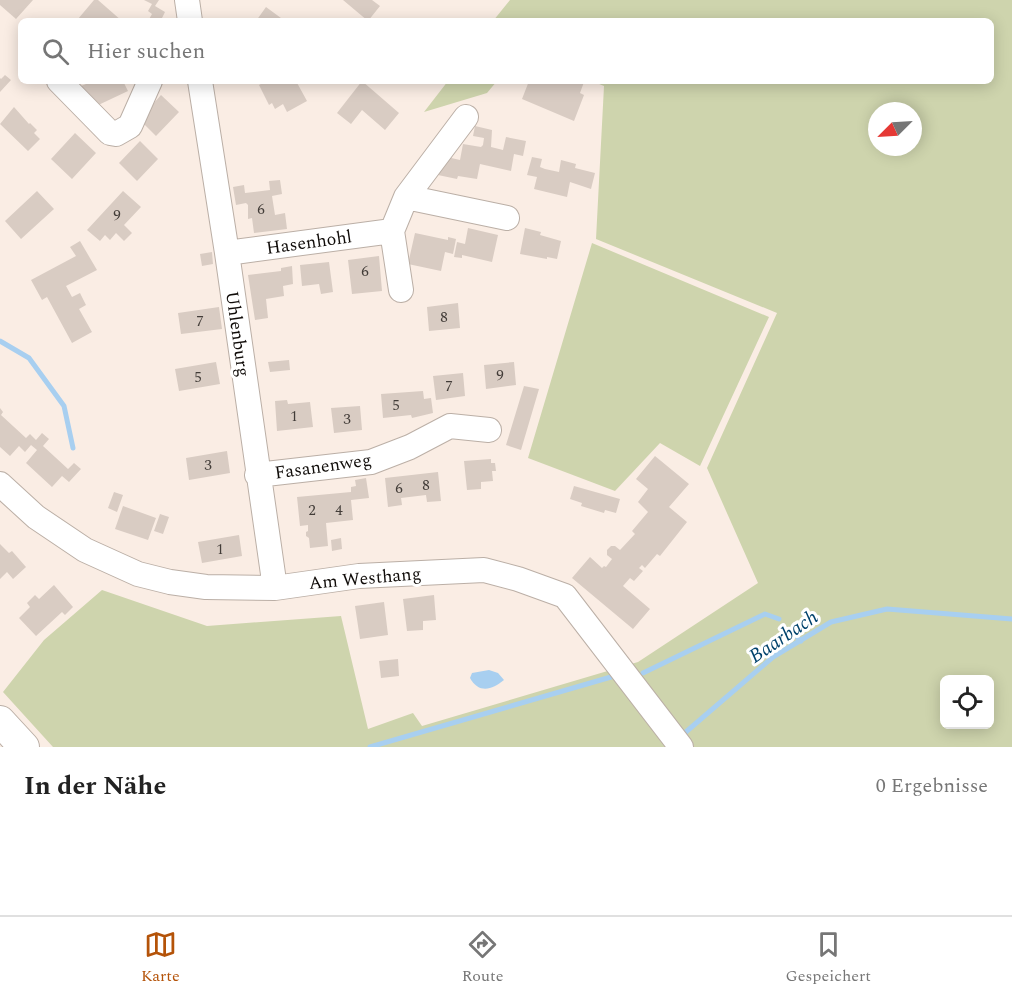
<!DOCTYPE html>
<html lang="de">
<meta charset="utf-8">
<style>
:root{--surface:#fff;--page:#f6f6f6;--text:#222;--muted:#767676;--line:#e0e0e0;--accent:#b45309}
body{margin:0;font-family:Spectral,serif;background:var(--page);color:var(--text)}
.controls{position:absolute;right:18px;bottom:18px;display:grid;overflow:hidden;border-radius:9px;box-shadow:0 3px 15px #0003}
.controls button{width:54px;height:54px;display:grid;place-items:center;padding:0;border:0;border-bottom:2px solid var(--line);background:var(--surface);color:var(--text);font:30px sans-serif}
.compass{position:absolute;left:868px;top:102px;width:54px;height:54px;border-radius:50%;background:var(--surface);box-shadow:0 3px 15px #0003;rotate:246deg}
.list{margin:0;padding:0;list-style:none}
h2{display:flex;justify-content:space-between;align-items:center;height:78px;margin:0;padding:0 24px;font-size:26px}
h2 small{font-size:20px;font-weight:400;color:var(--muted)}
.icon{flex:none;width:33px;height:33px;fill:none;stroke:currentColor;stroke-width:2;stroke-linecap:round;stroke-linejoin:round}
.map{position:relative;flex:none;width:1012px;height:747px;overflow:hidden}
.search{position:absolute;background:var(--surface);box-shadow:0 3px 15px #0003;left:18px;right:18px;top:18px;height:66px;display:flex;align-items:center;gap:15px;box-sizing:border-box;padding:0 21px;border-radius:9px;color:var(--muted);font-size:22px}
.sheet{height:168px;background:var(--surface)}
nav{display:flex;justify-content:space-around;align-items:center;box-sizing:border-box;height:84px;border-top:2px solid var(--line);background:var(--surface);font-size:16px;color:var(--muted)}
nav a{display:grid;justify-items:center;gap:3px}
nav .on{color:var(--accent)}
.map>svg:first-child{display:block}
.green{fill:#ced4ad;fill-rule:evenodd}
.water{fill:#a8cff0}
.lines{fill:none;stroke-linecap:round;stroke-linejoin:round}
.stream{stroke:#a8cff0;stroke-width:5}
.building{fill:#d9ccc3}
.minor-casing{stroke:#bbafa6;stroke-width:26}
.major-casing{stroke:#bbafa6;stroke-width:32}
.minor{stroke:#fff;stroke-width:24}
.major{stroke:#fff;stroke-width:30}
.labels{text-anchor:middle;stroke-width:6;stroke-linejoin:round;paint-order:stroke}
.number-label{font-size:15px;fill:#423c38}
.street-label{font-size:18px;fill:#100c09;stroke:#fff}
.water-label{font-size:20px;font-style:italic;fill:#00426c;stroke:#fff}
</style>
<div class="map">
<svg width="1012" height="747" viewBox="0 0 1012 747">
<rect width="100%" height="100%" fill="#faede4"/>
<path class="green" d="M510 0H1012V747H53L3 692 44 640 102 590 207 626 341 616 368 729 413 713 422 726 638 662 758 583 707 468 777 313 596 239 604 86 592 81H991V21H493ZM877 111H913V147H877ZM944 680H990V724H944Z
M448 81H497L487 93 424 112Z
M592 243 769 317 700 466 660 443 615 491 528 458Z"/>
<path class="water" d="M489 670 498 673 504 680C492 690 479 694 470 678L472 673Z"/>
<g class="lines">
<path class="stream" d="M0 341 29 358 64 406 73 448
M790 630 801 641
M643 673 765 614 779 619
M680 737 773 657 831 622 887 609 1012 619
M370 747 611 677"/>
</g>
<path class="building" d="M0 0H33L16 19 0 5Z
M94 0H98L122 21H80L78 19Z
M144 0H159L155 6 165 12 162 18 165 21H148L152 14 148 11 152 4Z
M343 0H372L380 6 368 21Z
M266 7 285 21H256Z
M5 75 11 80 0 92V78L1 79Z
M85 81H123L128 91 92 108 81 86 86 84Z
M266 81H296L307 101 287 112 283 104 275 109 272 103 269 105 259 85Z
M362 81 399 113 385 130 362 110 351 124 337 113Z
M529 81 584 82 580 93 584 95 574 121 522 99Z
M161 95 179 112 156 136 142 122 148 116 145 113Z
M14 107 29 124 30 123 37 130 34 133 40 139 28 151 0 124Z
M475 126 492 130 491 147 503 150 506 137 526 141 523 156 514 154 511 171 480 164 477 179 458 176 457 179 438 175 440 165 447 157 460 160 463 144 481 147 483 145 484 138 473 136Z
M75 133 96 153 72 179 51 159Z
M140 141 158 159 137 181 119 163Z
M532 157 542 159 540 167 545 169 559 172 561 160 576 164 575 168 595 173 591 189 570 182 567 197 534 189 537 177 527 175Z
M280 180 282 194 272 196 275 215 285 213 287 229 254 233 252 218 248 219V205L246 203 236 205 233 187 244 185 245 193 270 190 269 181Z
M37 191 54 209 21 239 5 221Z
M123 191 141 207 124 225 132 233 124 241 116 233 110 240 105 235 100 241 87 230Z
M468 228 498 235 492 262 462 255V258L454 257 457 242 465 244Z
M525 228 541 232 540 235 561 241 557 259 547 257V259L520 254Z
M415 233 448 240V237L456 239 453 254 445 252 441 271 408 264Z
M80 241 97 270 66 286 72 297 80 293 86 305 79 309 92 332 72 343 47 297 42 300 31 280 76 256 70 247Z
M212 252 213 264 202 266 200 254Z
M379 256 382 291 352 294 348 260Z
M329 262 333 292 321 294 319 284 302 286 300 265Z
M292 266 293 284 283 286 284 296 266 299 268 318 255 320 248 275 281 271V268Z
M458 303 460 328 429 331 427 307Z
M219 307 222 329 181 334 178 313Z
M289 360 290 370 270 372 268 362Z
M216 362 220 384 179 391 175 369Z
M514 362 516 385 486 389 484 365Z
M463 373 465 396 436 400 433 376Z
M524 386 539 389 521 450 506 445Z
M423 391 424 399 431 398 433 413 412 418 411 415 383 418 381 394Z
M287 400 288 404 310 402 313 427 277 431 275 401Z
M360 406 362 430 334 433 331 408Z
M0 408 3 412 1 415 26 438 30 434 36 440 42 433 49 439 43 446 55 457 68 469 74 463 81 469 69 482 62 476 52 487 26 463 37 450 31 445 25 452 19 446 10 456 0 447Z
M227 451 230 473 189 480 186 458Z
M655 456 689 484 669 507 687 522 660 556 657 554 645 568 642 565 639 568 643 571 634 581 630 578 623 586 650 609 633 629 572 578 590 557 602 568 604 566 606 567 612 559 607 555V550L611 546H615L620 550 635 534 632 531 648 512 638 502 648 489 636 479Z
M491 459V463H495L496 471H492L493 481 481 482V489L467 490 464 461Z
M438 472 441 501 427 502 426 495 401 498 402 505 388 507 385 478Z
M366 478 369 498 351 500 353 520 326 523 328 546 310 548 309 538 306 536V532L308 531V525L300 526 297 497 351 492V487L356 486 355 480Z
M574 486 620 499 616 513 605 510 604 513 581 506 582 503 570 499Z
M114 492 123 495 117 512 108 508Z
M123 506 156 518 148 540 115 529Z
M160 514 169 517 163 534 154 531Z
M239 535 242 556 202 563 198 542Z
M341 538 342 549 332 551 331 540Z
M0 544 9 553 12 551 26 567 13 579 7 572 0 579Z
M54 585 73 607 65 615 62 612 36 636 19 618 30 607 27 603 35 595 39 599Z
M434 595 436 620 423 621V630L407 631 403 599Z
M384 602 388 635 360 639 355 606Z
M398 659 399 676 381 678 379 661Z"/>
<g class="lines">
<g class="minor-casing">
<path id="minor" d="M187 0 190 21
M59 81 110 133 116 134 130 126 150 81
M200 81 227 253 275 588
M406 197 507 218
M392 231 401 290
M227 253 392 231 406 197 466 117
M257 475 371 462 410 447 450 426 489 430
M0 484 36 517 85 550 138 574 170 582 206 587 275 588 359 576 484 570 518 579 565 596 681 747"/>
</g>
<g class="major-casing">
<path id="major" d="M0 721 24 747"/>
</g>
<use href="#minor" class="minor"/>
<use href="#major" class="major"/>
</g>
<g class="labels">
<g class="number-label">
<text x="261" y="214">6</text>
<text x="117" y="220">9</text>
<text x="365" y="276">6</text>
<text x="444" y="322">8</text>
<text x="200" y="326">7</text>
<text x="500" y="380">9</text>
<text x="198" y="382">5</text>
<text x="449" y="391">7</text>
<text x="396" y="410">5</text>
<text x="294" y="421">1</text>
<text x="347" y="424">3</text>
<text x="208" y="470">3</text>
<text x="426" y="490">8</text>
<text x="399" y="493">6</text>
<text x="312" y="515">2</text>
<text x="339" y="515">4</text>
<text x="220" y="554">1</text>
</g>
<g class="street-label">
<text transform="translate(309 242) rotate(-8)" y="6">Hasenhohl</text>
<text transform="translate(238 334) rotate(82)" y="6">Uhlenburg</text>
<text transform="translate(323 466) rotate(-8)" y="6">Fasanenweg</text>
<text transform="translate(365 578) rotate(-5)" y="6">Am Westhang</text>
</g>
<g class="water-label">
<text transform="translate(783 636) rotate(-34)" y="7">Baarbach</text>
</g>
</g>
</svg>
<div class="controls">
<button><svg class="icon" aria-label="locate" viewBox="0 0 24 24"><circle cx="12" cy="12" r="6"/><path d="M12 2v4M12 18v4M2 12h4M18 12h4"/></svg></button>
</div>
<svg class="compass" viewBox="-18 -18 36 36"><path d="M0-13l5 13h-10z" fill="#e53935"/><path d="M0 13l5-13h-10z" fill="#767676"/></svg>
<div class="search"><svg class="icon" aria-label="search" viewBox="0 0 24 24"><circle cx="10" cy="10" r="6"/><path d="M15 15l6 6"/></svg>Hier suchen</div>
</div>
<section class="sheet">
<h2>In der Nähe<small>0 Ergebnisse</small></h2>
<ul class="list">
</ul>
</section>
<nav>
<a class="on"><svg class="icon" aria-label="map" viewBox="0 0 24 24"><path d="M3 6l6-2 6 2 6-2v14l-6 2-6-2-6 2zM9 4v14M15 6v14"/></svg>Karte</a>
<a><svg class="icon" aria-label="directions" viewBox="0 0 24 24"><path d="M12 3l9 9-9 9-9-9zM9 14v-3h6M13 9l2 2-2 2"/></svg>Route</a>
<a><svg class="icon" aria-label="saved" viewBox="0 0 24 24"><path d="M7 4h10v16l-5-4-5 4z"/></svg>Gespeichert</a>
</nav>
